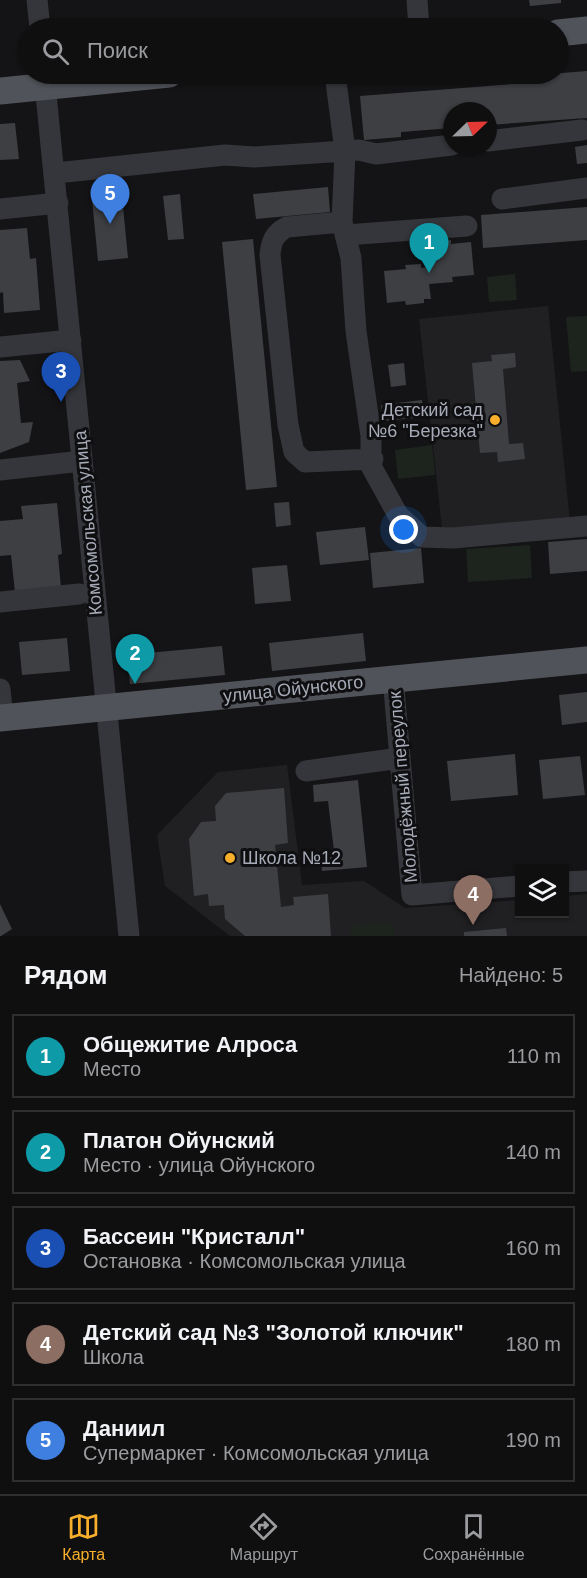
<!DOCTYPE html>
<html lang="ru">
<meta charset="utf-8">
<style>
:root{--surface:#0f0f10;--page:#181819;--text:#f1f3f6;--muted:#9b9c9f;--line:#2f2f30;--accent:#f8af2b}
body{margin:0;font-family:Helvetica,sans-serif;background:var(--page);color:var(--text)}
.controls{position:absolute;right:18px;bottom:18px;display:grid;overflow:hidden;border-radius:0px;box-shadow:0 2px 4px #0004}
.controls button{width:54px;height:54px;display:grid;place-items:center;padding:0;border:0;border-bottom:2px solid var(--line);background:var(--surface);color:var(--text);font:30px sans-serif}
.compass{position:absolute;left:443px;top:102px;width:54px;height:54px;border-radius:50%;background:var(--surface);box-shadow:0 2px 4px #0004;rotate:67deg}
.you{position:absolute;left:404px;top:530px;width:21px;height:21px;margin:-15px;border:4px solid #fff;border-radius:50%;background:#1a73e8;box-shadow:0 0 0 9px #1a73e833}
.badge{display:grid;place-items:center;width:39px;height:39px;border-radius:50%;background:var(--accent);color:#fff;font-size:20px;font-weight:700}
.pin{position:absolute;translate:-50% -50px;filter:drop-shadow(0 2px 3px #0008)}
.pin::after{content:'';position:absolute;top:32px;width:21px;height:18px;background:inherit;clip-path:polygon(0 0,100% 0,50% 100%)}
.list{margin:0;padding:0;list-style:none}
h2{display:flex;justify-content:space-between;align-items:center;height:78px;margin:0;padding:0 24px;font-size:26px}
h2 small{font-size:20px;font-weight:400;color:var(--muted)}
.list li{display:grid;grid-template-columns:39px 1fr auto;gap:18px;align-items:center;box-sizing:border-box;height:84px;margin:0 12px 12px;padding:0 12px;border:2px solid var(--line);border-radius:0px}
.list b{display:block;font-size:22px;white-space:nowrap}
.list p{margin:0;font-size:20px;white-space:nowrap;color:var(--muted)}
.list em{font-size:20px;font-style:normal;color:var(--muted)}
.icon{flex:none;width:33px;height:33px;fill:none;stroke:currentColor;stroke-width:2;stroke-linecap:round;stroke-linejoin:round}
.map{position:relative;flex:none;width:587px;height:936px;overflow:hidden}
.search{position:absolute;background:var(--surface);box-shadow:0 2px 4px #0004;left:18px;right:18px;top:18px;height:66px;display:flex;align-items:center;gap:15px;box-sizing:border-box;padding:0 21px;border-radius:33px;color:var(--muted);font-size:22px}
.sheet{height:558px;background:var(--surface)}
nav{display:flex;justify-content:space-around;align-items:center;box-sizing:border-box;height:84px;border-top:2px solid var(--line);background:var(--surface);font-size:16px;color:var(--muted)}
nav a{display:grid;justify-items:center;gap:3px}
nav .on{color:var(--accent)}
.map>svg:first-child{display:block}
.built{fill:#202023}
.green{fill:#1c241d}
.building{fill:#3e3f43}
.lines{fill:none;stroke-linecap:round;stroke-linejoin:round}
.minor{stroke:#35363b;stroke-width:21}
.major{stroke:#51535a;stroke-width:27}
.poi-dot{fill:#f8af2b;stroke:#0f0f11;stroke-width:2}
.labels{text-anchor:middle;stroke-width:6;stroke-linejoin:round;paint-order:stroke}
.poi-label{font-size:18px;fill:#a6abb7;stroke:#0f0f11;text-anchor:end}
.street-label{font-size:18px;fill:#a6abb7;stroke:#0f0f11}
</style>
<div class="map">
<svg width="587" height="936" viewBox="0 0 587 936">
<rect width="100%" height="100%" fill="#141416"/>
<path class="built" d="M548 306 570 522 455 533 442 528 419 319Z
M287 765 302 885 364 881 405 908 519 900 520 914H564L565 896 587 894V936H230L165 886 157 835 218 772Z"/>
<path class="green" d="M515 274 517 300 489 302 487 277Z
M587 316V371L571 372 566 317Z
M432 445 435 475 398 479 395 450Z
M530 545 532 578 468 582 466 549Z
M393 923 394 936H351V925Z"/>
<path class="building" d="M529 0H561V3L530 6Z
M587 71V118L488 125V111H452V128L401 132V137L364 140 360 96 538 82 537 75Z
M15 123 19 159 0 160V124Z
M587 145V163L577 164 575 147Z
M121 186 128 258 98 261 91 189Z
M328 187 330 212 256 219 253 194Z
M180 194 184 239 168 240 163 196Z
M587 207V240L483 248 481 215Z
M27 228 30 259 36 258 40 310 4 313 3 292 0 293V230Z
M253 239 277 487 246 490 222 242Z
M451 240V244L471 242 474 275 452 277 453 282 429 284 431 299H424V303L406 305 405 301 387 303 384 271 406 269 405 265 421 264V268L429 267 427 246 435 245V242Z
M515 353 516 367 503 369 509 444 523 443 525 459 498 462 497 452 480 453 472 363 492 361 491 355Z
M20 360 30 381 17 383 21 423 33 422 29 442 0 453V361Z
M404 363 406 385 391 387 388 365Z
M422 400 424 417 383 421 381 405Z
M289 502 291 525 276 527 274 503Z
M57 503 62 554 58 555 61 588 15 593 11 555 0 556V521L23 519 21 506Z
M365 527 369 560 320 565 316 532Z
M587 539V571L550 574 548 542Z
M421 548 424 583 373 588 370 553Z
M287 565 291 601 255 604 252 568Z
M363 633 366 661 272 671 269 643Z
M67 638 70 671 22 675 19 642Z
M222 646 225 675 130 684 127 655Z
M587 692V722L562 725 559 695Z
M515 754 518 795 451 801 447 761Z
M580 756 585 795 543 799 539 760Z
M358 780 367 867 322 871 320 853 334 851 328 801 314 802 313 785Z
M284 788 288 843 275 845 281 907 294 905 293 897 328 894 331 936H245L225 919 224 905 209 906 208 894 194 896 189 839 201 822 216 821 215 806 226 793Z
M0 904 12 929 1 936H0Z
M506 928 507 936H464V932Z"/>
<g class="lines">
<path class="minor" d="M37 0 40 28
M417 0 419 28
M44 74 129 936
M335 74 345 151 359 150 376 154 452 145
M488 141 582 130
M56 173 225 155 254 157 345 151 342 222 351 258 356 331 371 436V466L398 515 422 537 453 538 587 526
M502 199 587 188
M0 209 58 203
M342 222 287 227C275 233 271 241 270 255L288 425 294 452 305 462 373 459
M346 235 467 226
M0 347 71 340
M0 470 82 461
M0 602 79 594
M393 678 412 895 520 886
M0 689 3 718
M306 771 400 758
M564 882 587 881"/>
<path class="major" d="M558 33 587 30
M0 91 169 74
M0 718 587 660"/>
</g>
<g class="poi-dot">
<circle cx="495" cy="420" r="6"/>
<circle cx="230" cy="858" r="6"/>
</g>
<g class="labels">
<g class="poi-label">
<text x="483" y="416">Детский сад<tspan x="483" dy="21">№6 "Березка"</tspan></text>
<text x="242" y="864" text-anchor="start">Школа №12</text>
</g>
<g class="street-label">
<text transform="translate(88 523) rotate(-95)" y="6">Комсомольская улица</text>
<text transform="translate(293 689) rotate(-6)" y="6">улица Ойунского</text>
<text transform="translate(403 787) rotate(-95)" y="6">Молодёжный переулок</text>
</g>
</g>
</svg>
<div class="controls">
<button><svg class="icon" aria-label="layers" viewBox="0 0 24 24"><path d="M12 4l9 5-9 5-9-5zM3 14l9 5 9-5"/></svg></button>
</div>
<svg class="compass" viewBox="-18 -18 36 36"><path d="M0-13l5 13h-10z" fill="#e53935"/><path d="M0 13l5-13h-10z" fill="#9b9c9f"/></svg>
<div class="you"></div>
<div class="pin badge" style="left:429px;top:273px;background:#0f9aa8">1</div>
<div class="pin badge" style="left:135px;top:684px;background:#0f9aa8">2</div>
<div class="pin badge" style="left:61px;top:402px;background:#1a4fb4">3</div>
<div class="pin badge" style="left:473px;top:925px;background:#8d6e63">4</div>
<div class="pin badge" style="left:110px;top:224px;background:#3f7fe0">5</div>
<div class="search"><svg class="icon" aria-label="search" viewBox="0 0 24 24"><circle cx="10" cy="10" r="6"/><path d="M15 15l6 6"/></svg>Поиск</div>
</div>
<section class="sheet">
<h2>Рядом<small>Найдено: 5</small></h2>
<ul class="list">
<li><span class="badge" style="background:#0f9aa8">1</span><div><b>Общежитие Алроса</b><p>Место</p></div><em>110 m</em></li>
<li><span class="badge" style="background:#0f9aa8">2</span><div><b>Платон Ойунский</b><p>Место · улица Ойунского</p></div><em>140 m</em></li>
<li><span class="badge" style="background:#1a4fb4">3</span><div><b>Бассеин &quot;Кристалл&quot;</b><p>Остановка · Комсомольская улица</p></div><em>160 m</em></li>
<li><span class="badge" style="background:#8d6e63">4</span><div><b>Детский сад №3 &quot;Золотой ключик&quot;</b><p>Школа</p></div><em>180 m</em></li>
<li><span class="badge" style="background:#3f7fe0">5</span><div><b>Даниил</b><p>Супермаркет · Комсомольская улица</p></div><em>190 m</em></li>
</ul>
</section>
<nav>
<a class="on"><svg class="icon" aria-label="map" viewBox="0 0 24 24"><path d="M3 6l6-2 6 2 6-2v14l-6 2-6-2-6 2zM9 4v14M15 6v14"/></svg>Карта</a>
<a><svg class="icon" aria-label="directions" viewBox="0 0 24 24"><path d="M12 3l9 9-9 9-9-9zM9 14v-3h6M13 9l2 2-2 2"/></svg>Маршрут</a>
<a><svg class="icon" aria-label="saved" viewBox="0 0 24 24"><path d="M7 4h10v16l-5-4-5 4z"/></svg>Сохранённые</a>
</nav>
